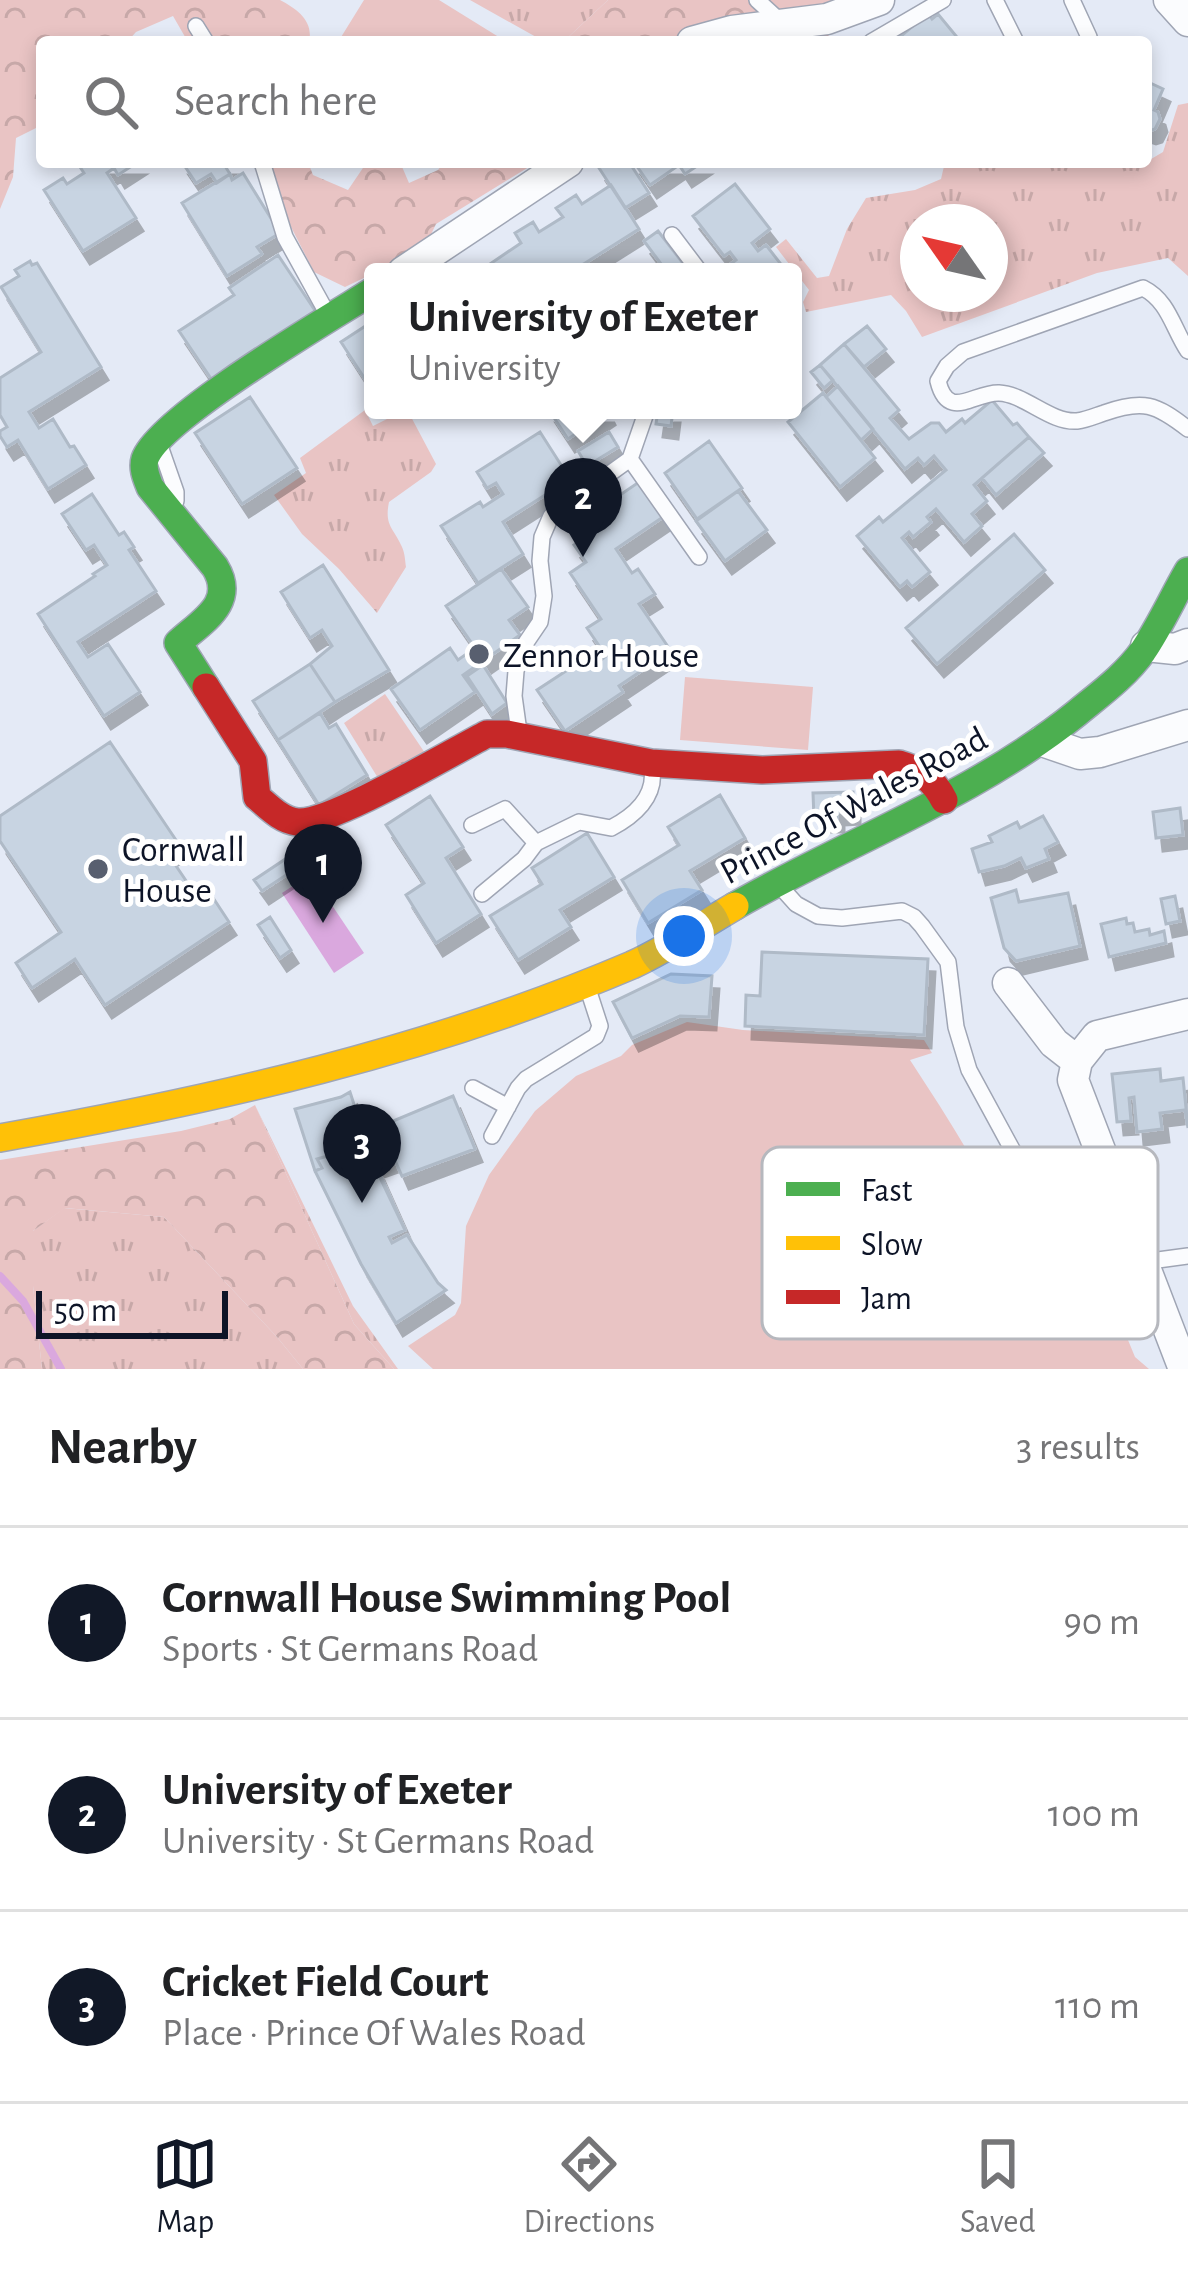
<!DOCTYPE html>
<meta charset="utf-8">
<style>
:root{--surface:#fff;--page:#f6f6f6;--text:#202124;--muted:#757577;--line:#e0e0e0;--accent:#111827}
body{margin:0;font-family:"Alegreya Sans",sans-serif;background:var(--page);color:var(--text)}
.compass{position:absolute;left:900px;top:204px;width:108px;height:108px;border-radius:50%;background:var(--surface);box-shadow:0 6px 18px #0003;rotate:304deg}
.scale{position:absolute;left:36px;bottom:30px;width:192px;box-sizing:border-box;padding-left:12px;border:6px solid #0d1427;border-top:0;font-size:33px;line-height:42px;white-space:nowrap;color:#0d1427;-webkit-text-stroke:9px #fff;paint-order:stroke}
.you{position:absolute;left:684px;top:936px;width:42px;height:42px;margin:-30px;border:9px solid #fff;border-radius:50%;background:#1a73e8;box-shadow:0 0 0 18px #1a73e833}
.badge{display:grid;place-items:center;width:78px;height:78px;border-radius:50%;background:var(--accent);color:#fff;font-size:39px;font-weight:700}
.pin{position:absolute;translate:-50% -99px;filter:drop-shadow(0 3px 6px #0008)}
.pin::after{content:'';position:absolute;top:63px;width:42px;height:36px;background:inherit;clip-path:polygon(0 0,100% 0,50% 100%)}
.popup{position:absolute;left:364px;top:263px;width:438px;height:156px;box-sizing:border-box;display:grid;place-content:center;border-radius:12px;background:var(--surface);filter:drop-shadow(0 3px 9px #0005);font-size:39px;white-space:nowrap;color:var(--muted)}
.popup b{font-size:45px;color:var(--text)}
.popup::after{content:'';position:absolute;left:50%;top:100%;margin-left:-24px;border:24px solid transparent;border-top-color:var(--surface)}
.list{margin:0;padding:0;list-style:none}
h2{display:flex;justify-content:space-between;align-items:center;height:156px;margin:0;padding:0 48px;font-size:51px}
h2 small{font-size:39px;font-weight:400;color:var(--muted)}
.list li{display:grid;grid-template-columns:78px 1fr auto;gap:36px;align-items:center;box-sizing:border-box;height:192px;padding:0 48px;border-top:3px solid var(--line)}
.list b{display:block;font-size:45px;white-space:nowrap}
.list p{margin:0;font-size:39px;white-space:nowrap;color:var(--muted)}
.list em{font-size:39px;font-style:normal;color:var(--muted)}
.icon{flex:none;width:66px;height:66px;fill:none;stroke:currentColor;stroke-width:2;stroke-linecap:round;stroke-linejoin:round}
.map{position:relative;flex:none;width:1188px;height:1369px;overflow:hidden}
.search{position:absolute;background:var(--surface);box-shadow:0 6px 18px #0003;left:36px;right:36px;top:36px;height:132px;display:flex;align-items:center;gap:30px;box-sizing:border-box;padding:0 42px;border-radius:12px;color:var(--muted);font-size:45px}
.sheet{height:732px;background:var(--surface)}
nav{display:flex;justify-content:space-around;align-items:center;box-sizing:border-box;height:168px;border-top:3px solid var(--line);background:var(--surface);font-size:33px;color:var(--muted)}
nav a{display:grid;justify-items:center;gap:6px}
nav .on{color:var(--accent)}
.map>svg:first-child{display:block}
.grass{fill:url(#grass-tufts);fill-rule:evenodd}
.forest{fill:url(#forest-crowns)}
.park{fill:#e9c4c4}
.water{fill:#daa8de}
.lines{fill:none;stroke-linecap:round;stroke-linejoin:round}
.stream{stroke:#daa8de;stroke-width:8}
.building{fill:#c8d4e2;stroke:#afbac7;stroke-width:3;filter:url(#shadow)}
.lane-casing{stroke:#9fa5b4;stroke-width:18}
.street-casing{stroke:#9fa5b4;stroke-width:33}
.fast-casing{stroke:#9fa5b4;stroke-width:30}
.slow-casing{stroke:#9fa5b4;stroke-width:30}
.jam-casing{stroke:#9fa5b4;stroke-width:30}
.lane{stroke:#fbfcfe;stroke-width:15}
.street{stroke:#fbfcfe;stroke-width:30}
.fast{stroke:#4caf50;stroke-width:27}
.slow{stroke:#ffc107;stroke-width:27}
.jam{stroke:#c62828;stroke-width:27}
.poi-dot{fill:#585f6f;stroke:#fff;stroke-width:4.5}
.labels{text-anchor:middle;stroke-width:10;stroke-linejoin:round;paint-order:stroke}
.poi-label{font-size:36px;fill:#0d1427;stroke:#fff;text-anchor:start}
.street-label{font-size:36px;fill:#0d1427;stroke:#fff}
.key{fill:#fff;stroke:#b6b8be;stroke-width:3}
.key-label{font-size:33px;fill:#0d1427}
</style>
<div class="map">
<svg width="1188" height="1369" viewBox="0 0 1188 1369">
<defs>
<pattern id="grass-tufts" width="24" height="20" patternUnits="userSpaceOnUse" patternTransform="scale(3)"><rect width="24" height="20" fill="#e9c4c4"/><path d="M3 7l-1-3M5 7V3M7 7l1-3M15 17l-1-3M17 17v-4M19 17l1-3" fill="none" stroke="#c7a8a8"/></pattern>
<pattern id="forest-crowns" width="20" height="18" patternUnits="userSpaceOnUse" patternTransform="scale(3)"><rect width="20" height="18" fill="#e9c4c4"/><path d="M2 6a3 3 0 1 1 6 0M12 15a3 3 0 1 1 6 0" fill="none" stroke="#c7a8a8"/></pattern>
<filter id="shadow"><feDropShadow dx="7" dy="13" stdDeviation="0" flood-color="#0004"/></filter>
</defs>
<rect width="100%" height="100%" fill="#e4eaf6"/>
<path class="grass" d="M470 0H608L563 42H545Z
M1188 103V276L1168 258 1097 273 922 337 906 311 891 295 806 312 803 302 809 290 776 247 786 239 817 278 829 276 847 229 866 198 915 190 941 179 945 162H1146L1163 152 1178 105ZM918 222H990V294H918Z
M365 410 373 426 397 414 409 413 436 464 431 472 389 502C384 526 394 528 402 547 405 554 405 560 406 567L377 613 339 569 302 534 274 495 306 473 300 458Z
M385 694 425 753 378 778 344 723Z
M255 1105 353 1306 398 1369H394L354 1324Z
M64 1208 164 1217 277 1337 303 1369H42L33 1286V1231Z"/>
<path class="forest" d="M0 0H280C297 9 314 21 309 42H188L173 16 136 32 127 42H42V125L16 138 13 177 0 209Z
M608 0H860L849 23 818 42H563Z
M258 162H308L313 175 348 190 367 162H400L409 183 438 170 444 162H537L436 224 424 249 345 287 314 272Z
M255 1105 354 1324 394 1369H303L277 1337 164 1217 65 1208 33 1231V1286L42 1369H0V1160L181 1131 230 1119Z"/>
<path class="park" d="M364 0H439L502 39 500 42H338Z
M685 677 813 687 808 750 680 740Z
M687 1022 743 1030 924 1040 932 1053 910 1060C950 1121 989 1182 1018 1249L1081 1226 1135 1357 1149 1369H433L408 1346 455 1315 461 1303 466 1226 489 1175 535 1111 576 1076 621 1056 632 1045Z"/>
<path class="water" d="M311 874 364 953 334 973 282 893Z"/>
<g class="lines">
<path class="stream" d="M0 1276 23 1301 61 1369"/>
</g>
<path class="building" d="M928 13 932 19 938 14 961 42H894Z
M1146 81 1163 89 1154 110 1158 112 1160 119 1155 129 1149 131 1146 130Z
M88 162 94 165 99 162H138L118 175 114 168 107 173 136 218 83 251 44 190 63 178 67 184 84 173 80 167Z
M182 162H231L225 166 230 174 217 183 211 174 196 183Z
M608 162H629L649 193 625 208 599 168Z
M634 162H703L685 174 679 165 650 185Z
M243 173 280 233 257 247 262 254 227 276 182 203 230 174 232 180Z
M735 184 770 229 752 243 758 251 766 245 787 272H720L736 260 730 252 724 256 693 216Z
M611 185 639 229 571 272H487L484 268 521 243 515 233 533 222 539 232 563 217 556 208 576 195 582 204Z
M658 231 689 271 667 272 644 241Z
M278 255 318 315 214 383 179 331 234 295 229 288Z
M30 261 32 265 37 263 101 367 29 412 39 428 53 419 70 447 74 446 86 465 48 489 18 440 7 447 0 436V431L7 427 0 415V378L41 352 1 287 19 276 15 270Z
M373 321V389L372 390 341 342Z
M867 326 886 349 864 367 844 344Z
M844 344 899 410 890 418 909 439 931 423H939L946 432 962 419 965 423 992 400 1013 425 1017 423 1029 437 974 485 987 501 972 514 982 526 964 542 936 509 927 517 931 522 913 537 909 532 902 538 930 572 912 587 907 581 900 587 857 536 879 517 883 522 946 470 934 456 924 465 918 458 905 469 820 365Z
M820 365 833 380 824 388 811 372Z
M838 386 873 429 861 440 826 397Z
M823 393 875 458 840 487 788 422Z
M250 397 297 468 242 504 195 433Z
M549 410H607L608 412 568 439Z
M658 410H673L671 426 656 424Z
M540 432 570 479 503 522 523 554 478 583 441 526 480 502 483 507 503 494 496 483 487 488 477 472Z
M609 432 618 447 587 466 578 451Z
M1029 437 1044 453 996 495 982 478Z
M709 441 742 488 697 519 665 473Z
M639 482 663 517 616 549 632 573 638 569 655 594 639 604 671 651 619 686 623 692 565 731 537 690 595 652 601 660 606 656 587 628 601 619 570 573 586 562 574 545 594 532 585 519Z
M738 491 767 530 725 561 696 521Z
M92 494 119 535 124 532 134 547 129 550 156 591 78 642 88 657 108 644 140 692 104 716 38 614 95 576 93 574 107 565 94 545 86 550 62 514Z
M1014 534 1045 570 937 664 906 628Z
M323 565 389 670 335 702 310 664 332 646 322 630 310 638 281 592Z
M501 569 528 607 509 620 520 635 463 675 475 692 420 730 391 689 450 648 458 660 475 648 446 606Z
M310 664 335 702 278 740 253 701Z
M483 665 507 703 492 714 467 676Z
M320 713 329 728 336 724 367 775 319 805 278 740Z
M110 742 180 846 168 854 193 891 204 884 229 922 105 1005 75 959 32 988 16 963 61 932 0 841V816Z
M853 792V811L837 812V819H814L813 793Z
M720 795 745 838 690 871 702 890 648 923 622 880 679 845 668 827Z
M430 796 463 847 446 858 481 914 436 943 406 895 424 883 386 825Z
M1180 808 1183 835 1156 838 1153 812Z
M1043 816 1058 842 1045 849 1049 859 1026 868 1021 858 1004 866 979 872 972 849 992 842 989 836 1017 822 1020 828Z
M587 833 614 877 560 910 571 927 518 960 490 916 542 884 532 868Z
M302 848 309 860 262 891 254 880Z
M1016 890 1019 902 1068 893 1080 946 1016 961 1004 948 991 898Z
M1175 896 1180 921 1166 924 1161 899Z
M270 917 291 950 280 958 258 925Z
M1126 918 1127 924 1133 923 1135 932 1149 929 1150 935 1164 931 1166 943 1109 957 1101 924Z
M762 952 928 959 924 1035 745 1026 746 995 760 996Z
M671 974 712 976 709 1017 680 1016 632 1038 613 1002Z
M1160 1069 1161 1081 1183 1078 1188 1128 1185 1110 1160 1113 1162 1129 1137 1132 1134 1097 1129 1098 1131 1121 1117 1122 1112 1074Z
M350 1092 369 1151 389 1144 381 1126 453 1096 475 1149 402 1176 394 1158 374 1165 405 1230 389 1237 392 1243 407 1235 438 1283 446 1290 396 1323 361 1264 315 1171 295 1109 341 1097Z
M350 1092 367 1145 317 1159 322 1168 315 1171 295 1109 341 1097Z
M453 1096 475 1149 402 1176 394 1158 374 1165 369 1151 389 1144 381 1126Z
M367 1145 405 1230 389 1237 392 1243 407 1235 438 1283 446 1290 396 1323 361 1264 315 1171 322 1168 317 1159Z"/>
<g class="lines">
<g class="lane-casing">
<path id="lane" d="M757 0 781 22
M995 0 1016 42
M1072 0 1089 37
M196 26 206 42
M871 42 943 0
M262 162 285 237 327 313
M672 235 700 272
M1188 351C1173 329 1169 301 1143 288L963 352 947 366 938 381C948 422 974 392 999 393 1025 394 1050 423 1077 421 1086 420 1095 416 1104 413 1143 399 1156 404 1188 429
M161 449 176 492V501
M630 459 699 557
M519 732 514 696 516 671 523 647 540 622 544 596 540 561 542 537 551 516 630 459 647 410
M472 825 505 809 536 843 524 859 482 894
M536 843 579 822 611 828C634 816 656 797 652 769
M778 884 796 904 818 916 842 918 902 911 914 917 922 926 948 962 956 1027 969 1070 1026 1175 1053 1233
M473 1088 508 1107
M492 1136 518 1088 526 1079 596 1036 600 1026 587 986
M1143 1262 1188 1256"/>
</g>
<g class="street-casing">
<path id="street" d="M1169 0 1188 21
M692 42 732 31 827 19 879 0
M403 272 568 162
M1146 646 1175 649 1188 644
M1042 741 1080 754 1100 752 1188 725
M1008 983 1054 1043 1077 1061
M1184 1369 1073 1080 1077 1061 1097 1036 1188 1014"/>
</g>
<g class="fast-casing">
<path id="fast" d="M206 687 178 643C202 621 237 603 215 567L150 487C147 479 142 469 145 459 159 418 330 318 373 291
M735 906C848 841 974 796 1077 713 1100 694 1125 676 1143 651 1160 626 1173 597 1188 571"/>
</g>
<g class="slow-casing">
<path id="slow" d="M0 1138C215 1100 430 1051 632 965 667 949 701 926 735 906"/>
</g>
<g class="jam-casing">
<path id="jam" d="M206 687 253 761 257 797C269 807 281 820 297 822 329 825 452 752 487 734H507L651 763 762 770 899 764C920 770 934 780 944 800"/>
</g>
<use href="#lane" class="lane"/>
<use href="#street" class="street"/>
<use href="#fast" class="fast"/>
<use href="#slow" class="slow"/>
<use href="#jam" class="jam"/>
</g>
<g class="poi-dot">
<circle cx="479" cy="654" r="12"/>
<circle cx="98" cy="869" r="12"/>
</g>
<g class="labels">
<g class="poi-label">
<text x="503" y="667">Zennor House</text>
<text x="122" y="861">Cornwall<tspan x="122" dy="41">House</tspan></text>
</g>
<g class="street-label">
<text transform="translate(853 804) rotate(-28)" y="13">Prince Of Wales Road</text>
</g>
</g>
<rect x="762" y="1147" width="396" height="192" rx="18" class="key"/>
<rect x="786" y="1182" width="54" height="14" fill="#4caf50"/>
<rect x="786" y="1236" width="54" height="14" fill="#ffc107"/>
<rect x="786" y="1290" width="54" height="14" fill="#c62828"/>
<g class="key-label">
<text x="861" y="1201">Fast</text>
<text x="861" y="1255">Slow</text>
<text x="861" y="1309">Jam</text>
</g>
</svg>
<svg class="compass" viewBox="-18 -18 36 36"><path d="M0-13l5 13h-10z" fill="#e53935"/><path d="M0 13l5-13h-10z" fill="#757577"/></svg>
<div class="scale">50 m</div>
<div class="you"></div>
<div class="pin badge" style="left:323px;top:923px">1</div>
<div class="pin badge" style="left:583px;top:557px">2</div>
<div class="popup"><b>University of Exeter</b>University</div>
<div class="pin badge" style="left:362px;top:1203px">3</div>
<div class="search"><svg class="icon" aria-label="search" viewBox="0 0 24 24"><circle cx="10" cy="10" r="6"/><path d="M15 15l6 6"/></svg>Search here</div>
</div>
<section class="sheet">
<h2>Nearby<small>3 results</small></h2>
<ul class="list">
<li><span class="badge">1</span><div><b>Cornwall House Swimming Pool</b><p>Sports · St Germans Road</p></div><em>90 m</em></li>
<li><span class="badge">2</span><div><b>University of Exeter</b><p>University · St Germans Road</p></div><em>100 m</em></li>
<li><span class="badge">3</span><div><b>Cricket Field Court</b><p>Place · Prince Of Wales Road</p></div><em>110 m</em></li>
</ul>
</section>
<nav>
<a class="on"><svg class="icon" aria-label="map" viewBox="0 0 24 24"><path d="M3 6l6-2 6 2 6-2v14l-6 2-6-2-6 2zM9 4v14M15 6v14"/></svg>Map</a>
<a><svg class="icon" aria-label="directions" viewBox="0 0 24 24"><path d="M12 3l9 9-9 9-9-9zM9 14v-3h6M13 9l2 2-2 2"/></svg>Directions</a>
<a><svg class="icon" aria-label="saved" viewBox="0 0 24 24"><path d="M7 4h10v16l-5-4-5 4z"/></svg>Saved</a>
</nav>
